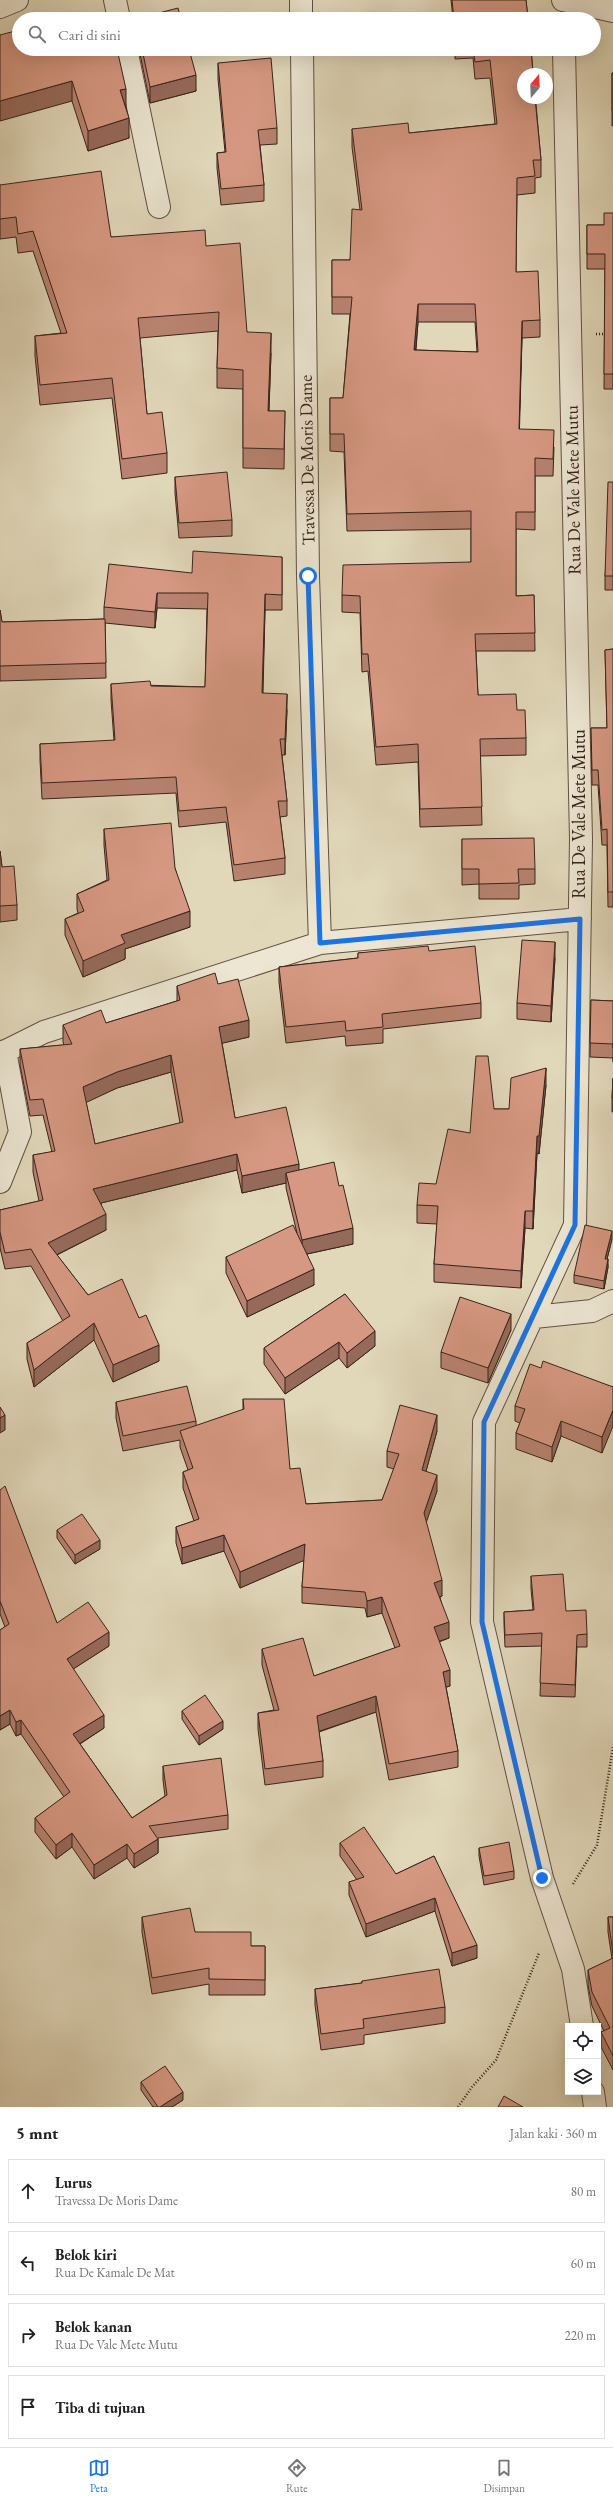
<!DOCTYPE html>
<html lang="id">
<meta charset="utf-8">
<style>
:root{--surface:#fff;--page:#f6f6f6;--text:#202124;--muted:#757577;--line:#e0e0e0;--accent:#1a73e8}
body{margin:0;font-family:"EB Garamond",serif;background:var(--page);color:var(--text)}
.controls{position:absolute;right:12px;bottom:12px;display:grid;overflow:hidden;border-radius:0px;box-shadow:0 4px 16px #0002}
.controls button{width:36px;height:36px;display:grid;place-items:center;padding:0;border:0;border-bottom:1px solid var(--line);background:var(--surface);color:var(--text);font:20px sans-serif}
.compass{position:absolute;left:517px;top:68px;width:36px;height:36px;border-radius:50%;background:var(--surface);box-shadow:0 4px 16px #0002;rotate:19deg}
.stop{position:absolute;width:12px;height:12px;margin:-9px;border:3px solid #1a73e8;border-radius:50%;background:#fff}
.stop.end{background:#1a73e8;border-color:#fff;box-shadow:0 1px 4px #0008}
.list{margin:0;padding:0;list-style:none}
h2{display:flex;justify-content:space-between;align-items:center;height:52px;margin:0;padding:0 16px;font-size:17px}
h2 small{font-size:13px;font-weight:400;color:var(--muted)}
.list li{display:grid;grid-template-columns:26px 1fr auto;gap:12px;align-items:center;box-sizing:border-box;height:64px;margin:0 8px 8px;padding:0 8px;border:1px solid var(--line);border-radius:0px}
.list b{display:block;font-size:15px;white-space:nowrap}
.list p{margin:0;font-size:13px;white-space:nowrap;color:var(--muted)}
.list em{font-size:13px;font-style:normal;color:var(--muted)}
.icon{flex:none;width:22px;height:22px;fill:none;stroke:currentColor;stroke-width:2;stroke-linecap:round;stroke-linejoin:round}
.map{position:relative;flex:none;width:613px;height:2107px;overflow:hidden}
.search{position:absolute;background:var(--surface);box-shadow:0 4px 16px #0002;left:12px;right:12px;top:12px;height:44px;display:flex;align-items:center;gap:10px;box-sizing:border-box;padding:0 14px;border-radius:22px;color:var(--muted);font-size:15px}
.sheet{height:340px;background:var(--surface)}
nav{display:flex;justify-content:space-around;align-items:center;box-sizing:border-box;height:56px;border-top:1px solid var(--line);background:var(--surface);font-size:11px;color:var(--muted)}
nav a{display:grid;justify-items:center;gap:2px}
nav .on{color:var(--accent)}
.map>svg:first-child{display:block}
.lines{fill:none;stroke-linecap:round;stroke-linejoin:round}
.minor-casing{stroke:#635043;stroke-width:24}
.tertiary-casing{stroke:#635043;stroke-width:24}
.path{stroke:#39231b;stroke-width:2.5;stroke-dasharray:1 2;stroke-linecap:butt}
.minor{stroke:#ece6d2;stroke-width:22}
.tertiary{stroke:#ece6d2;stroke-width:22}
.wall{fill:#b88370;stroke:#39231b;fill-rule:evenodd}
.shaded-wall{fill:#966a5b;stroke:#39231b}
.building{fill:#d69882;stroke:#39231b;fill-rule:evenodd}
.route{stroke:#1a73e8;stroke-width:5}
.labels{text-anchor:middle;stroke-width:3;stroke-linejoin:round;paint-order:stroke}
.street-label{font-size:18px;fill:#39231b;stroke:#ece6d2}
</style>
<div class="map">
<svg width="613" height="2107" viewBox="0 0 613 2107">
<rect width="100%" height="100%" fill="#e1d8ba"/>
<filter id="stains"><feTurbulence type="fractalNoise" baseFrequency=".005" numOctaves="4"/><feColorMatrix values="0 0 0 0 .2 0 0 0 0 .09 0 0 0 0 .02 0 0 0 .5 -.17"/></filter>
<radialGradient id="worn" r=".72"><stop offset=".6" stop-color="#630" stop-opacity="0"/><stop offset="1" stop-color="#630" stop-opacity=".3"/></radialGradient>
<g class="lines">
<g class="minor-casing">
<path id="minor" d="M115 0 119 19
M301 0V19
M563 0 613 11
M126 49 159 207
M302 49 308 576 320 943
M564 49 581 839 575 1225 484 1422 482 1622 542 1878 573 1969 582 2026
M0 1054 44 1032 320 943 580 919
M0 1182 20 1132 5 1051
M534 1317 592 1311 613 1301
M593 2092 595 2107"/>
</g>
<g class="tertiary-casing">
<path id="tertiary" d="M0 7 17 0"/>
</g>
<path class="path" d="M596 334H613
M573 1884 597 1845 613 1747
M458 2107 472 2087 496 2060 539 1953"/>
<use href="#minor" class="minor"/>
<use href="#tertiary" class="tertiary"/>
</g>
<path class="wall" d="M451 0H526L528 19H453Z
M0 35 126 108 129 138 88 151 72 101Z
M139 49H189L196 91 150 103Z
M455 49H531L541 160V177L535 178V193L517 195 516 272 540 320V337L522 338 519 429 554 447 553 476H535V530L516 529V596L534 595 535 651H476L478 695 517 710 526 738V755L480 756 482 825 420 827 418 762 376 765 368 671 362 672 360 613 342 612V595L471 562V529L347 531 344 452 330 451V398H343L350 314H332V260H350L360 210 352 147V129L409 133 495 124 490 78 475 79 473 58 455 59ZM418 322H475L477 352 416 350Z
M218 63 277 128V144L260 145 264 185V201L221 205 217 168V153L225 152 218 79Z
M612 73H613V126H612Z
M0 185 111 237 206 246 247 332 271 353 269 411H285L284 469 243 468V389L217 388V368L218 331 140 338 147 414 167 453V473L122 479 112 398 40 405 35 356V336L61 333 33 251 18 253 16 237 0 239Z
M613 213V389H604L605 269H587V225H604Z
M175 477 232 520V536L179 538 175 493Z
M613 482V590H605V576Z
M282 557V610H265L263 693 287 710 285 755H282L287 801V816L280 817 285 858V874L234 881 226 822 179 827 176 793 42 799 40 760V744L114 741 111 700V684L205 687 207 609 157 608 155 628 105 623 106 678 0 681V610L2 622 104 619V607L192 573Z
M613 649V907H608L607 845H602L598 785H592L591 728H607L605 650Z
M104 829 175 868 190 927 125 949V959L83 977 65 935V919L78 913 77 909V894L107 880 104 845Z
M462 839 535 869V884L519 885V899H479V884L462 885Z
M0 851 2 867 17 905V920L0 922Z
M429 951 481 1003V1018L383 1029V1043L346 1046 345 1036 286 1043 279 982V967L358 958V953Z
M555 958 551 1022 517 1019V1003Z
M218 984 249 1037 222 1043 235 1118 299 1170 353 1244 307 1254 314 1285 247 1317 226 1273V1257L297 1233 286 1188V1183L242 1193 237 1170 101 1203 106 1230 57 1255 88 1295 139 1318 159 1361 113 1382 94 1340 34 1387 27 1359V1343L63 1321 31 1266 5 1269 0 1248V1210L39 1201 33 1172V1155L52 1152 43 1115 30 1116 20 1065V1049L64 1045 63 1042V1025L106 1023 177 1001V986ZM171 1072 180 1123 95 1144 86 1102 117 1088Z
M591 1000 613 1001V1062V1058L590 1057Z
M613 1079V1112H612V1098Z
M546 1085 539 1154 537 1153 533 1229 525 1228 521 1288 434 1282V1264L437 1224 417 1223V1205L436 1184 470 1133 494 1109H509Z
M612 1239 607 1259 608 1267 604 1289 574 1283V1275Z
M345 1294 375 1346 347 1368 339 1358 285 1394 264 1364V1348Z
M511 1330 488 1383 441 1368V1352Z
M541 1368 613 1387 602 1453 561 1436 552 1462 516 1449V1433L520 1423 515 1421V1406Z
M243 1399 290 1469 306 1504 382 1500 394 1469 387 1467V1451L437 1431 426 1471 437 1491 426 1522 442 1596 440 1597 449 1638 439 1642 450 1686 446 1687 458 1751V1767L389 1780 376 1712 319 1732 323 1761V1777L265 1785 258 1729V1713L274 1710 262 1665V1649L314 1676 395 1648 382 1613 367 1617 365 1608 302 1603V1587L304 1560 240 1588 224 1551 182 1564 176 1543V1527L194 1521 183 1488V1472L188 1470 180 1447V1440L123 1451 116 1418V1402L196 1421V1426L243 1410Z
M0 1490 57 1623 109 1646 73 1669 104 1728 80 1744 132 1818 165 1796 163 1780V1766L228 1815V1829L158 1838V1853L134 1868 127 1858 94 1879 72 1847 56 1859 35 1832V1818L64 1797 21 1734 16 1736 10 1724 0 1730V1630L5 1627 0 1614Z
M57 1530 100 1549 75 1564 57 1538Z
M531 1576 566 1611 587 1634V1647H577L575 1697 540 1696 542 1646 505 1647 504 1624V1612L533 1610 531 1589Z
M182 1711 223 1729 199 1745 182 1719Z
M340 1843 396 1874 434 1856 477 1958 452 1966 435 1911 366 1937 349 1895V1882L357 1880 340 1856Z
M479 1848 514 1871V1879L484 1885 479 1856Z
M142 1917 195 1932 251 1946H265V1995H209V1984L152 1994 142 1932Z
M608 1917H613V2070L601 2047V2032L604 2031 592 2006 588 1985V1970L612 1959 608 1932Z
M362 1981 445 2007V2023L364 2035V2044L321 2050 315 2005V1989L362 1983Z
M141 2082 183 2100 172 2107H153L141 2090Z"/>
<path class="shaded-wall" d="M196 75V91L150 103V87Z
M72 81V101L0 121V101Z
M126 89V109L120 90Z
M129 118V138L88 151V131Z
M418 304V322L414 367V350Z
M522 321V338L519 446V429Z
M271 333V353L268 431V411Z
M157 593V608L155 628V612Z
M265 594V610L262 708V693Z
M287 694V710L285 755V739Z
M190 911V927L125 949V959L83 977V961L121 935Z
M555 942V958L551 1022V1006Z
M249 1020V1037L219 1044V1027Z
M171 1055V1072L117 1088 83 1104V1087L117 1072Z
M546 1068V1085L539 1154V1136Z
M537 1136V1153L533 1229V1211Z
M237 1154V1170L93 1205V1189Z
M299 1164V1180L286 1173V1183L242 1193V1176Z
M525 1211V1228L521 1288V1271Z
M106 1214V1230L48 1259V1243Z
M353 1228V1244L302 1255V1240Z
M612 1231V1239L605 1267V1259Z
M608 1259V1267L604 1289V1281Z
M314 1269V1285L247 1317V1301Z
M511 1314V1330L488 1383V1368Z
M94 1323V1340L34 1387V1370Z
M375 1331V1346L347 1368V1353Z
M339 1342V1358L285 1394V1378Z
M159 1345V1361L113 1382V1365Z
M613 1410V1426L602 1453V1437Z
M5 1415V1430L0 1433V1418Z
M437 1415V1431L422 1486V1470Z
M561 1421V1436L552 1462V1447Z
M437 1475V1491L424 1529V1513Z
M224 1535V1551L182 1564V1548Z
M100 1540V1549L75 1564V1555Z
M305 1544V1560L240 1588V1572Z
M442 1580V1596L434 1599V1583Z
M382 1597V1613L367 1617V1601Z
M449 1622V1638L434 1643V1627Z
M109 1632V1646L67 1673V1659Z
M450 1670V1686L443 1688V1672Z
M376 1696V1712L317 1732V1716Z
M10 1710V1724L0 1730V1716Z
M104 1715V1728L73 1748V1734Z
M21 1720V1734L16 1736V1722Z
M223 1721V1729L199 1745V1736Z
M72 1833V1847L56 1859V1845Z
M158 1839V1853L134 1868V1854Z
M127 1844V1858L94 1879V1865Z
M435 1898V1911L366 1937V1924Z
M477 1945V1958L452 1966V1953Z
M183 2092V2100L172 2107H160Z"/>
<path class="building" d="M452 0H526L528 19H454Z
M178 8 181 19H136Z
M97 15 98 19H85Z
M19 30V49H117L126 89 120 90 129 118 88 131 72 81 0 101V35Z
M142 49H189L196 75 150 87Z
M473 49H531L533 74H523V98H535L541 160H533L535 176 517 178 516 272 538 271 540 320 522 321 519 429 554 430 553 459 535 458V512H516V596L534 595 535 633 475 634 478 695 516 694 517 710H525L526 738 480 739 482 807 420 809 418 744 376 747 368 654H362L360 596 342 595 343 565 471 562V511L347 514 344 434H330V398H343L352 297H332V260H350L352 209 362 210 352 129 408 123 409 133 497 124 490 60 475 62ZM418 304H475L478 352 414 350Z
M271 58 277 128 258 130 264 185 221 189 217 153 226 152 218 63Z
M612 73H613V111H612Z
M101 171 111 237 205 230 206 246 240 243 247 332 271 333 268 411H285L284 449 243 448V370L217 368 219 312 138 318 147 414 162 412 167 453 122 459 112 378 40 385 35 336 67 333 33 231 18 234 16 217 0 219V185Z
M604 213H613V374H604L605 254H587V225H604Z
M227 472 232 520 179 523 175 477Z
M608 482H613V576H605Z
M193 551 282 557V595L265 594 262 693 287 694 285 739H280L287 801H278L285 858 234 865 226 807 179 811 176 777 42 783 40 744 115 740 111 684 150 681 151 686 205 687 208 593H157L155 612 104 607 109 564 192 573Z
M0 610 2 622 105 619 106 663 0 666Z
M613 649V892H608L607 829 602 830 598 770H592L591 728H607L605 650Z
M171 823 175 868 190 911 121 935 125 943 83 961 65 919 84 911 77 894 109 880 104 829Z
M534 838 535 869H518L519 883 479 884V869H462V839Z
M0 851 2 867 14 866 17 905 0 906Z
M522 940 555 942 551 1006 517 1003Z
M428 946 429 951 475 946 481 1003 382 1014 383 1027 346 1031 345 1021 286 1027 279 967 358 958V953Z
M215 973 218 984 238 979 249 1020 219 1027 235 1118 286 1107 299 1164 242 1176 237 1154 93 1189 106 1214 48 1243 88 1295 122 1279 139 1318 146 1315 159 1345 113 1365 94 1323 34 1370 27 1343 70 1316 31 1249 5 1253 0 1232V1210L43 1200 33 1155 55 1151 43 1099 30 1100 20 1049 72 1044 63 1025 101 1010 106 1023 180 1000 177 986ZM171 1055 183 1122 95 1144 83 1087 117 1072Z
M591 1000 613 1001V1048V1044L590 1043Z
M476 1056H488L494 1109H509L511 1078 546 1068 539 1136H537L533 1211H525L521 1271 434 1264 438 1206 417 1205 419 1183 436 1184 448 1129 470 1133Z
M613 1078V1098H612Z
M334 1162 339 1186 343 1185 353 1228 302 1240 286 1173Z
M293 1225 314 1269 247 1301 226 1257Z
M585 1225 612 1231 605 1259H608L604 1281 574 1275Z
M345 1294 375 1331 347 1353 339 1342 285 1378 264 1348Z
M460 1297 511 1314 488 1368 441 1352Z
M543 1361 613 1387V1410L602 1437 561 1421 552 1447 516 1433 525 1409 515 1406 530 1364 541 1368Z
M187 1386 196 1421 123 1436 116 1402Z
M243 1399H284L290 1469 300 1468 306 1504 382 1500 399 1454 387 1451 400 1405 437 1415 422 1470 437 1475 424 1513 442 1580 434 1583 449 1622 434 1627 450 1670 443 1672 458 1751 389 1764 376 1696 317 1716 323 1761 265 1769 258 1713 279 1710 262 1649 303 1638 314 1676 400 1646 382 1597 367 1601 365 1592 302 1587 305 1544 240 1572 224 1535 182 1548 176 1527 199 1519 183 1472 193 1468 180 1431 244 1409Z
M0 1407 5 1415 0 1418Z
M5 1486 57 1623 88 1602 109 1632 67 1659 104 1715 73 1734 132 1818 167 1795 163 1766 221 1758 228 1815 149 1826 158 1839 134 1854 127 1844 94 1865 72 1833 56 1845 35 1818 70 1792 21 1720 16 1722 10 1710 0 1716V1630L9 1624 0 1601V1490Z
M82 1514 100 1540 75 1555 57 1530Z
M563 1574 566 1611 586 1610 587 1634 577 1635 575 1685 540 1683 542 1633 505 1635 504 1612 534 1610 531 1576Z
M205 1695 223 1721 199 1736 182 1711Z
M364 1827 396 1874 434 1856 477 1945 452 1953 435 1898 366 1924 349 1882 364 1877 340 1843Z
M509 1842 514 1871 484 1876 479 1848Z
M190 1908 195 1932H251V1946H265V1980L209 1979V1968L152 1978 142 1917Z
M608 1917H613V1954Z
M613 1958V2056L601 2032 610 2028 592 1992 588 1970Z
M439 1969 445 2007 363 2019 364 2028 321 2034 315 1989 362 1983V1981Z
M165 2066 183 2092 160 2107H158L141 2082Z
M504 2096 523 2107H498Z"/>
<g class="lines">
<path class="route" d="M308 576 320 943 580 919 575 1225 484 1422 482 1622 542 1878"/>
</g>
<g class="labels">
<g class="street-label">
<text transform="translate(307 460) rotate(-91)" y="6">Travessa De Moris Dame</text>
<text transform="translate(573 490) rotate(-91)" y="6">Rua De Vale Mete Mutu</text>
<text transform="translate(579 814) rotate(-90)" y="6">Rua De Vale Mete Mutu</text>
</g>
</g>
<rect width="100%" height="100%" filter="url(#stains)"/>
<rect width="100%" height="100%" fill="url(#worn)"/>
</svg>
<div class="controls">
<button><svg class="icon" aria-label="locate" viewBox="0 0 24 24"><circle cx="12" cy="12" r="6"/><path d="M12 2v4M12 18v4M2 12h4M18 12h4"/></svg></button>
<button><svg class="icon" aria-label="layers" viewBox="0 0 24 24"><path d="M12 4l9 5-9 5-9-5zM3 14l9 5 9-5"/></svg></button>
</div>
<svg class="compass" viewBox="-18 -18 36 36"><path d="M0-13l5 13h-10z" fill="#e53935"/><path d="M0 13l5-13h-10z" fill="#757577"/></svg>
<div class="stop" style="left:308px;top:576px"></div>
<div class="stop end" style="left:542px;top:1878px"></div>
<div class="search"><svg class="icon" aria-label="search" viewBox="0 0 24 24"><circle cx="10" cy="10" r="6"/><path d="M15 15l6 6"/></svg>Cari di sini</div>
</div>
<section class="sheet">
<h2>5 mnt<small>Jalan kaki · 360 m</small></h2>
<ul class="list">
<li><svg class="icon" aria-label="ahead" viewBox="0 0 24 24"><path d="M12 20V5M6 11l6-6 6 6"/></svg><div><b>Lurus</b><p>Travessa De Moris Dame</p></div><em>80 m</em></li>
<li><svg class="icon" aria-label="left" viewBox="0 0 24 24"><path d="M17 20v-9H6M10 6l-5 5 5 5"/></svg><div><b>Belok kiri</b><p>Rua De Kamale De Mat</p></div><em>60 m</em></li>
<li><svg class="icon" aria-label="right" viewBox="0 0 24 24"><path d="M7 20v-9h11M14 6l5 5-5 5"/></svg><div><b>Belok kanan</b><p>Rua De Vale Mete Mutu</p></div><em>220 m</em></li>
<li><svg class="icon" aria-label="arrive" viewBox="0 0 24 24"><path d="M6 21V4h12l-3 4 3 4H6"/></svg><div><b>Tiba di tujuan</b></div></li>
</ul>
</section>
<nav>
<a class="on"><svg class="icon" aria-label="map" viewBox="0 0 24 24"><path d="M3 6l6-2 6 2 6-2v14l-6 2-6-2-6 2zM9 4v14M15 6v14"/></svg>Peta</a>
<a><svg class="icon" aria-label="directions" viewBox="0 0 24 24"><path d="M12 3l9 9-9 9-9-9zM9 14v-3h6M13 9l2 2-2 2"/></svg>Rute</a>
<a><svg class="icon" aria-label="saved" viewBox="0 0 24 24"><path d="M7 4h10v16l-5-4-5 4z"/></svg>Disimpan</a>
</nav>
